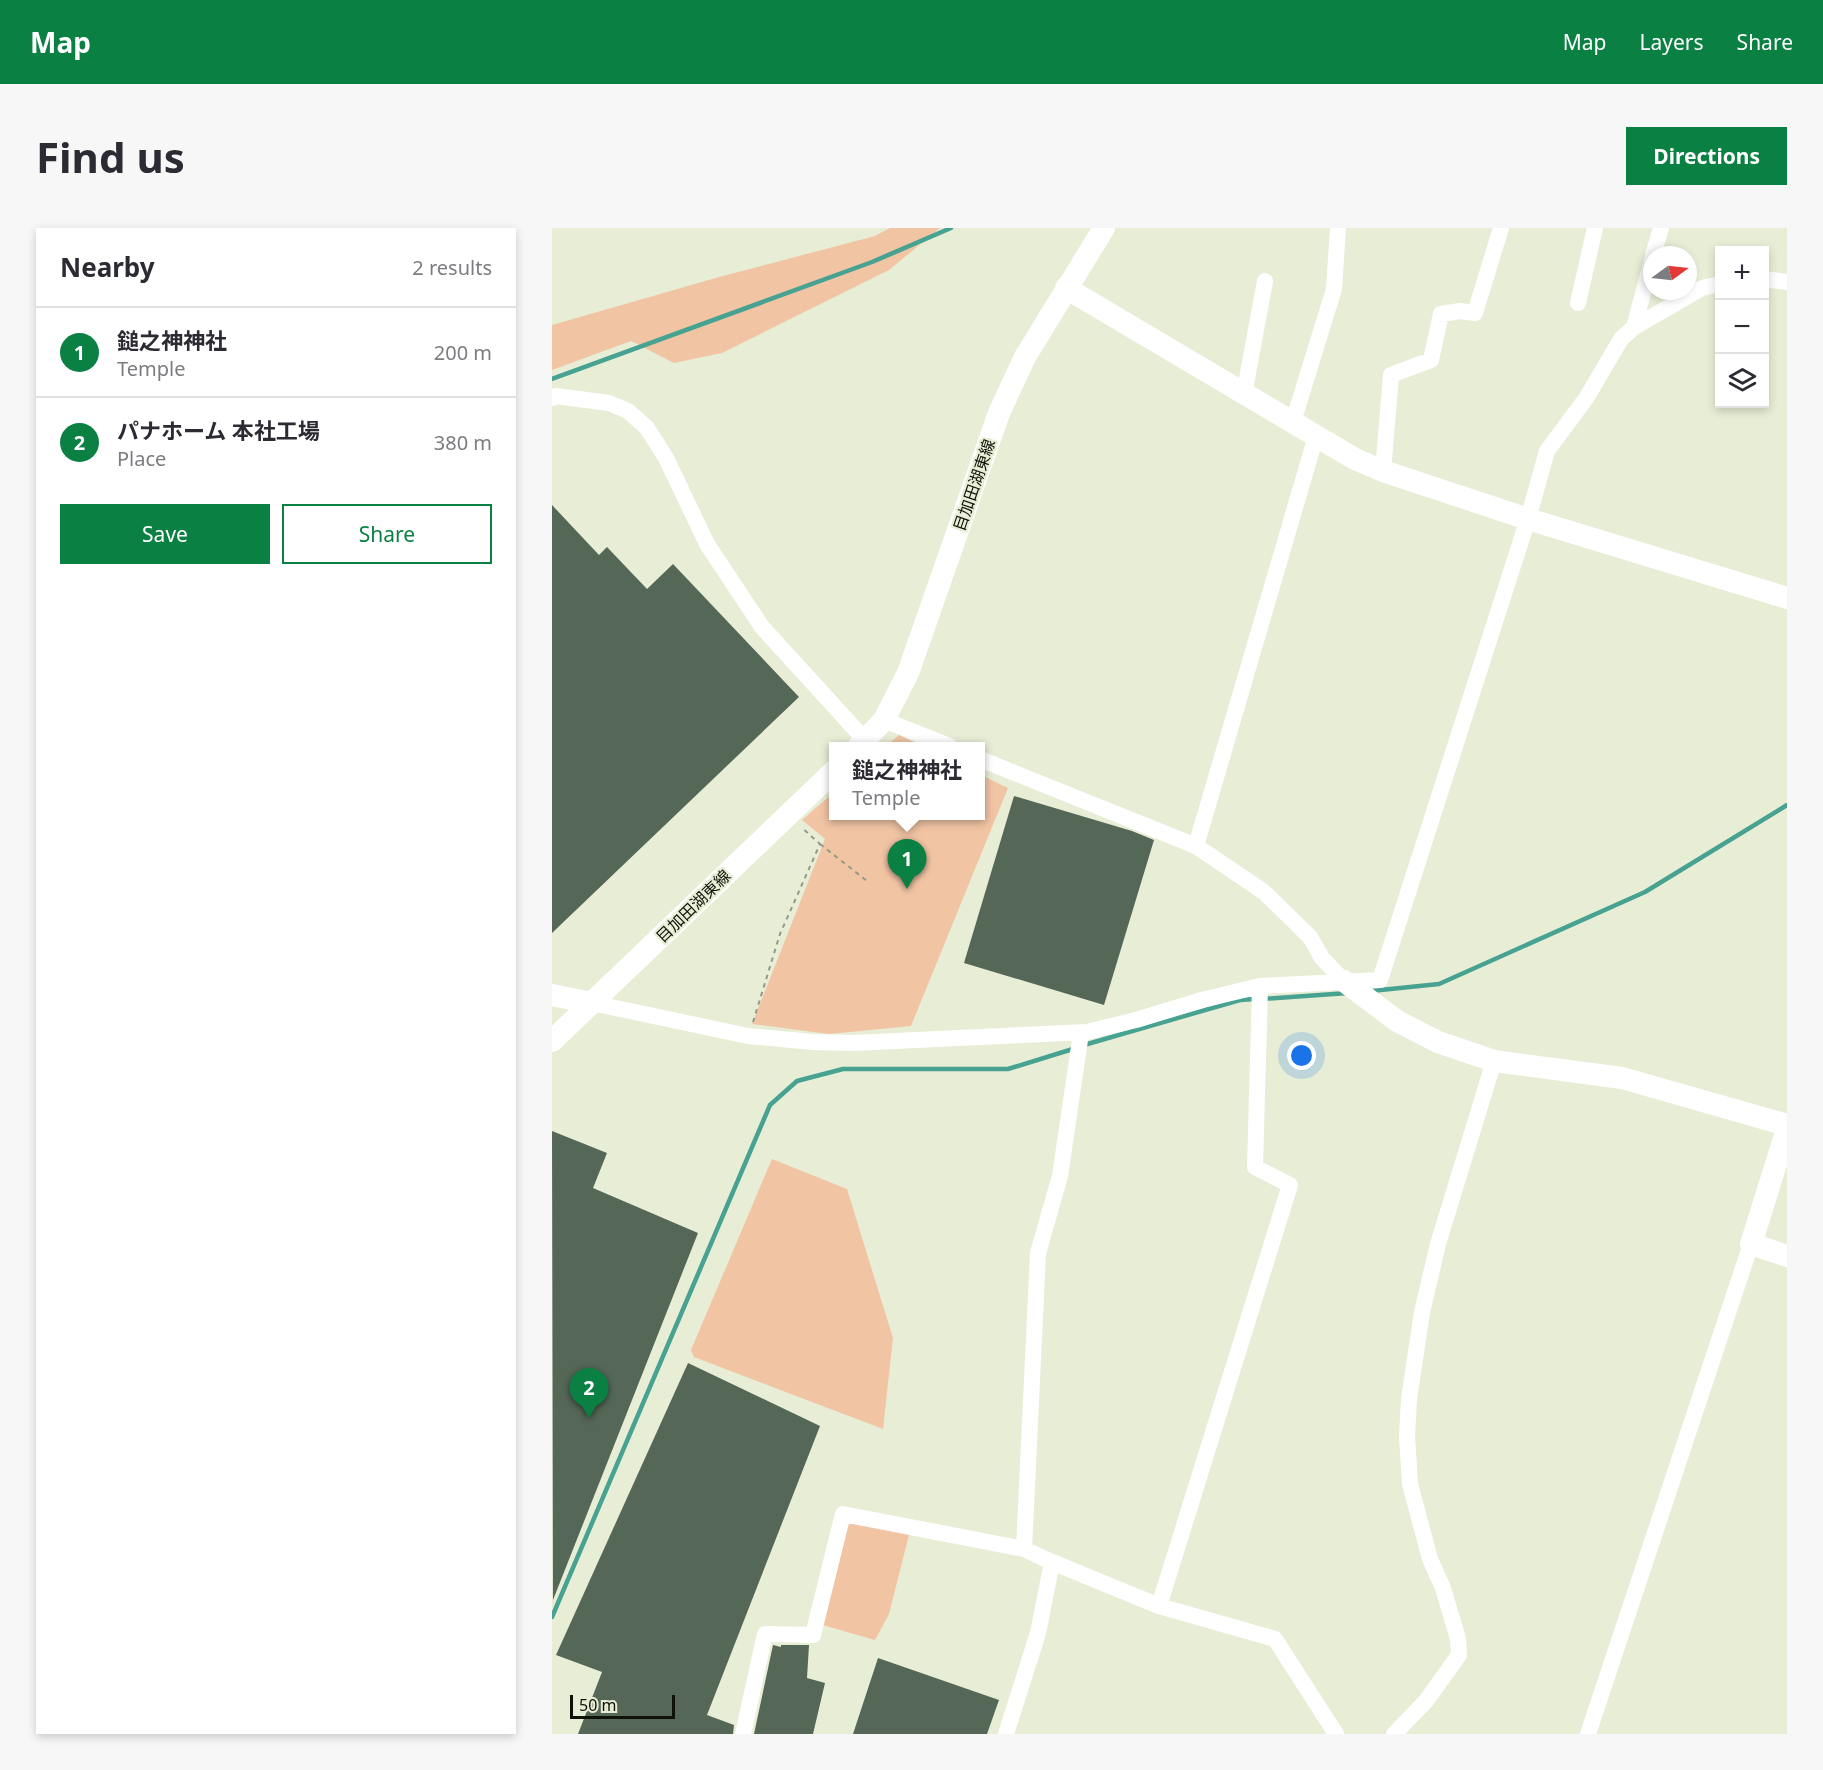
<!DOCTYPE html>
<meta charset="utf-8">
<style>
:root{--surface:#fff;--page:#f7f7f7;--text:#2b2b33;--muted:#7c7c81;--line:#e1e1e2;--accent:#0b8043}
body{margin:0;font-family:"Noto Sans","Noto Sans JP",sans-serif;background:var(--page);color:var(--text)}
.controls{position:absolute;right:18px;top:18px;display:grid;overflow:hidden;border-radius:0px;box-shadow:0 3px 9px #0003}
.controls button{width:54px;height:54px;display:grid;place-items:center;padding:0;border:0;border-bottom:2px solid var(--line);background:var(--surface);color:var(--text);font:30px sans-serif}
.compass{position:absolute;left:1091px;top:18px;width:54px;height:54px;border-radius:50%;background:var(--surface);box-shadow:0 3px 9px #0003;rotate:75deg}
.scale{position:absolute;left:18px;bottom:15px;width:105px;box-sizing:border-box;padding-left:6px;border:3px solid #10120a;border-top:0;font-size:16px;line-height:21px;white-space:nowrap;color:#10120a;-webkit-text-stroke:4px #e8eed6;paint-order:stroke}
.you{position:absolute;left:750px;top:828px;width:21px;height:21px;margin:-15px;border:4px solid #fff;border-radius:50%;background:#1a73e8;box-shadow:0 0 0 9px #1a73e833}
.badge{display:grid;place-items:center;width:39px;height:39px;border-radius:50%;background:var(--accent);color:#fff;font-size:20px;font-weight:700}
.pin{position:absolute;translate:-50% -50px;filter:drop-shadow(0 2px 3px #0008)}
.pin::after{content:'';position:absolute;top:32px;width:21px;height:18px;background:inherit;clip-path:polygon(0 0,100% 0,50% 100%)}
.popup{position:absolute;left:277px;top:514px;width:156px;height:78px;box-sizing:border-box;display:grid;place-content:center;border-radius:0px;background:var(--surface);filter:drop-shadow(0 2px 4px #0005);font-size:20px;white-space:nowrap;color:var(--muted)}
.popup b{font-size:22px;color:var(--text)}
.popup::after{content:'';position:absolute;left:50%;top:100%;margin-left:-12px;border:12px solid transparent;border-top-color:var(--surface)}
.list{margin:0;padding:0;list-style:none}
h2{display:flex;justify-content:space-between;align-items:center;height:78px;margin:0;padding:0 24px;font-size:26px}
h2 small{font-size:20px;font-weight:400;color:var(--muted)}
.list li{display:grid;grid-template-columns:39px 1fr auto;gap:18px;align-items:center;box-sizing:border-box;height:90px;padding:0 24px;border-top:2px solid var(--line)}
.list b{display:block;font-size:22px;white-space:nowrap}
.list p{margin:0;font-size:20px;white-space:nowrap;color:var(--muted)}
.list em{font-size:20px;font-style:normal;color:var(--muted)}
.actions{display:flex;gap:12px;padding:18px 24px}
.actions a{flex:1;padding:14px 0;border:2px solid var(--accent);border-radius:0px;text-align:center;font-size:21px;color:var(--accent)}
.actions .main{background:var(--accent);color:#fff}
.icon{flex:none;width:33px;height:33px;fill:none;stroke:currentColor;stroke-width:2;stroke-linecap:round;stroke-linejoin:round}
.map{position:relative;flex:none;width:1235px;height:1506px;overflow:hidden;border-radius:0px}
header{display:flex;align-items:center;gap:36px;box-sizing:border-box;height:84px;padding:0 30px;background:var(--accent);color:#fff}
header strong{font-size:28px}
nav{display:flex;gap:33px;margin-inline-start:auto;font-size:21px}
.intro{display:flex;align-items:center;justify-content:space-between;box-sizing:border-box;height:144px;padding:0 36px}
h1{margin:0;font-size:42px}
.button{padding:15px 27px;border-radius:0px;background:var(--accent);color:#fff;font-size:21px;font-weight:700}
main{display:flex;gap:36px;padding:0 36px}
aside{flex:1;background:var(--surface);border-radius:0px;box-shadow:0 3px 9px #0003}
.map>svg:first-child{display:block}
.green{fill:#f1c4a4}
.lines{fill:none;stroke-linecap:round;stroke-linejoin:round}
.stream{stroke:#47a292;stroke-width:4.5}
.building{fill:#556757}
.path{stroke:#959a88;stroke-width:2;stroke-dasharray:4.5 4.5;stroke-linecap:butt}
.street{stroke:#fff;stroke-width:16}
.secondary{stroke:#fff;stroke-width:22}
.labels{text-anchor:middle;stroke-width:4.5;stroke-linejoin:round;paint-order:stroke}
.street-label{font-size:16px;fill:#10120a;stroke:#e8eed6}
</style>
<header>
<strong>Map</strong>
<nav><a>Map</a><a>Layers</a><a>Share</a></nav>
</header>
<div class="intro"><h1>Find us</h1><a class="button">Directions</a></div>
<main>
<aside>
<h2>Nearby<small>2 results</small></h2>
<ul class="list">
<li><span class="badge">1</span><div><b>鎚之神神社</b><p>Temple</p></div><em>200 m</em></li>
<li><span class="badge">2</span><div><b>パナホーム 本社工場</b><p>Place</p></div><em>380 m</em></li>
</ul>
<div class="actions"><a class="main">Save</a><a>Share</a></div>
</aside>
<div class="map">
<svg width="1235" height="1506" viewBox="0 0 1235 1506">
<rect width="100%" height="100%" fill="#e8eed6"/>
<path class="green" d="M338 0H388L337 42 170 125 122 135 79 113 0 142V97L167 49 323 8Z
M347 507 370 518H334Z
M429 547 456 560 359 798 277 806 200 796 273 611 250 592 281 565 282 588H428Z
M220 931 295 961 341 1110 331 1201 142 1129 139 1122Z
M293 1288 358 1303 337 1386 323 1412 267 1396Z"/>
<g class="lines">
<path class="stream" d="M0 151 320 34 399 0
M819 763 887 756 1093 664 1235 577
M711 771 796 765
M532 817 688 772 703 771
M0 1389 218 877 245 853 291 841H456L524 820"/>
</g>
<path class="building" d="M0 277 47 327 55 319 95 361 121 336 247 469 0 705Z
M462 568 580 603 602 612 552 777 412 735Z
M0 903 55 925 41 960 146 1005 1 1372Z
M136 1135 268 1198 155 1487 182 1497 181 1506H26L50 1444 4 1427Z
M221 1417 229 1419V1417H257L255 1450 273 1455 261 1506H202Z
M326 1430 447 1472 435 1506H301Z"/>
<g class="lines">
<path class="path" d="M268 616 315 653
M201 794 228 706 268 616 249 599"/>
<path class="street" d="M1101 27 1109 0
M1212 51 1235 54
M1026 75 1043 0
M1082 99 1150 60 1168 56
M692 167 713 53
M0 170 4 168 57 175 76 183 95 200 114 230 155 316 210 399 313 512
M741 194 782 61 786 0
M831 243 839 147 879 132 889 86 908 83 923 85 949 0
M332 492 397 518
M428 531 644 618 712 664 758 709 770 730 792 753
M644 618 764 208
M40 775 196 808 261 814 300 815 535 804 584 792 650 772 708 758 828 752 976 291 995 223 1035 169 1069 111 1082 99 1100 32
M472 1321 486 1025 508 948 529 805
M607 1378 738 957 703 939 708 758
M191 1506 213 1406 261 1407 291 1286 472 1321 500 1334
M454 1506 486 1405 500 1334 607 1378 723 1411 784 1506
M842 1506 874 1473 907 1427 906 1411 891 1360 878 1331 858 1256 855 1208 857 1171 870 1084 886 1016 942 833
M1036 1506 1199 1016"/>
<path class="secondary" d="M514 60 764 208 803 231 831 243 976 291 1235 370
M307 518 332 492 356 445 447 185 473 129 552 0
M792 753 845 793 886 814 942 833 1070 850 1235 897
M0 767 40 775
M0 813 282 543
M1235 901 1199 1016 1235 1028"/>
</g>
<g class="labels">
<g class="street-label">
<text transform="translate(422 257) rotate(-71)" y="6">目加田湖東線</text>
<text transform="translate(141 678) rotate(-44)" y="6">目加田湖東線</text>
</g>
</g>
</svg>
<div class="controls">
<button>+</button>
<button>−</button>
<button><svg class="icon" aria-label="layers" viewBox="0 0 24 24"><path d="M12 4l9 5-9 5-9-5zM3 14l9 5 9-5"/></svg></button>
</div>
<svg class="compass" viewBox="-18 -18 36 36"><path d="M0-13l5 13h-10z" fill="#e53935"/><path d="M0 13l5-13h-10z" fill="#7c7c81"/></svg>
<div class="scale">50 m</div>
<div class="you"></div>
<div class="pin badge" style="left:355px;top:661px">1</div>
<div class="popup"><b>鎚之神神社</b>Temple</div>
<div class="pin badge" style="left:37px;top:1190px">2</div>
</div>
</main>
